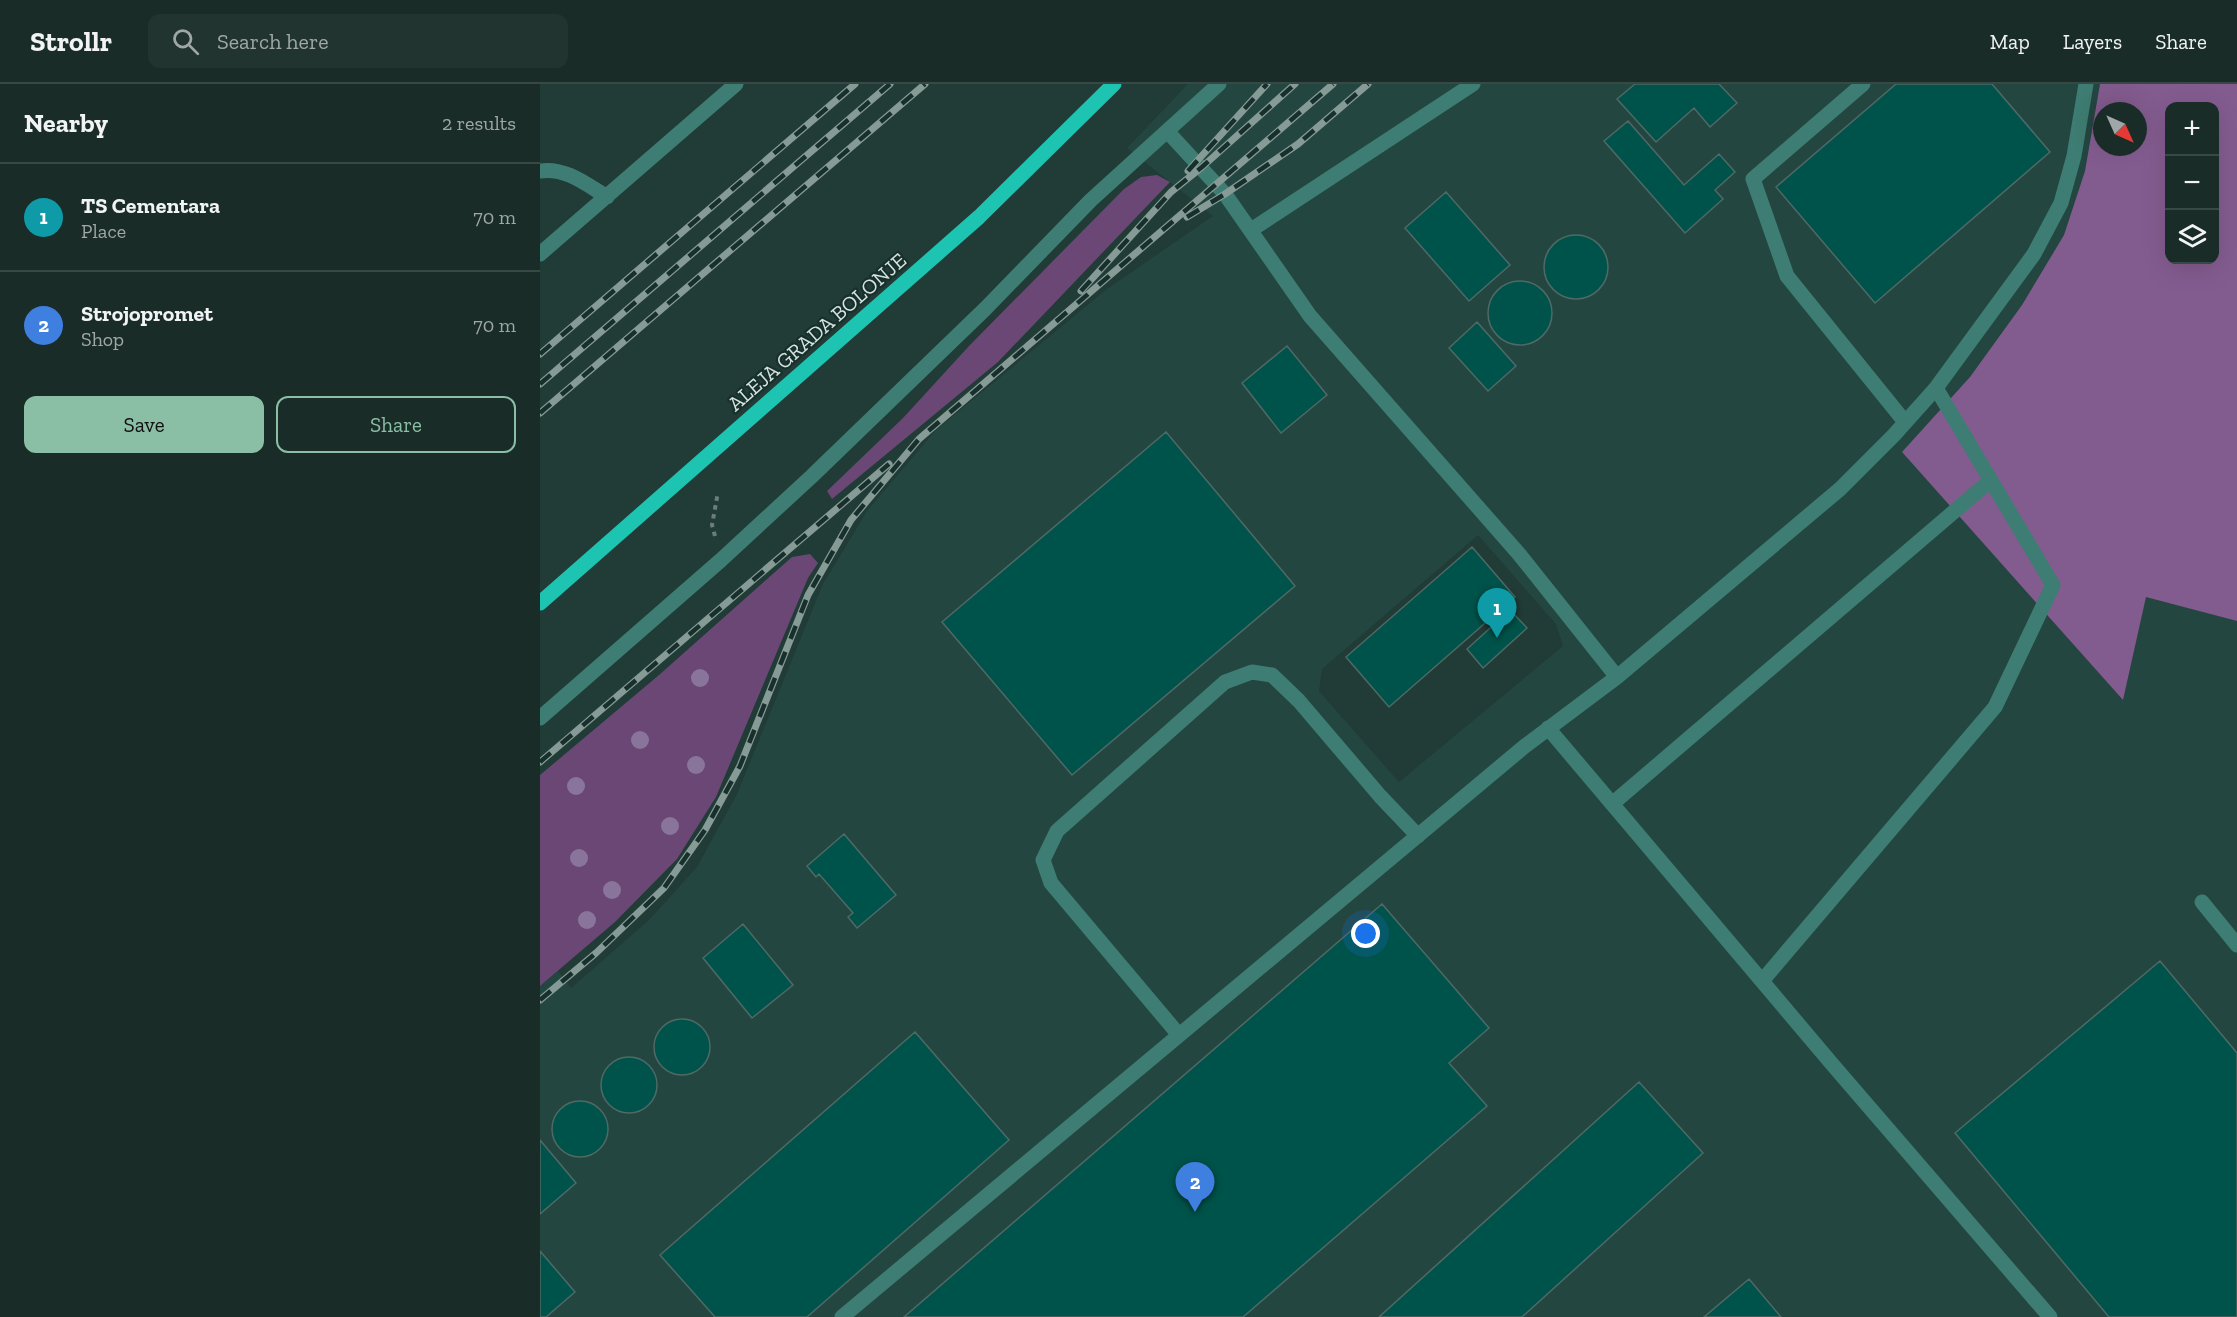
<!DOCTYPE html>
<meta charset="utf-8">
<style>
:root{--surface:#192c28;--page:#223430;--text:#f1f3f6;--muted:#9fa7a8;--line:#374845;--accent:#8abfa5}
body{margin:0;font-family:"Zilla Slab",serif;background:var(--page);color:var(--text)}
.controls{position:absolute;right:18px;top:18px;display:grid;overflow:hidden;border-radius:12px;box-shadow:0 6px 24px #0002}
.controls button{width:54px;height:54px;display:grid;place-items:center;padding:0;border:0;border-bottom:2px solid var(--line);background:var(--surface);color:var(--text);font:30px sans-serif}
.compass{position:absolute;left:1553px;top:18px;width:54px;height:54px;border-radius:50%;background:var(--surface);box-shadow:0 6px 24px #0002;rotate:135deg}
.you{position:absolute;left:826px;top:850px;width:21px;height:21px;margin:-15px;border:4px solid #fff;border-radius:50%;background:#1a73e8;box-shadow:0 0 0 9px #1a73e833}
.badge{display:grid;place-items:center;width:39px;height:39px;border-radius:50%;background:var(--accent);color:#fff;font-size:20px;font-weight:700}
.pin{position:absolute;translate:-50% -50px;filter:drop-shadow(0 2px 3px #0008)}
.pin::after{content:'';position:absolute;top:32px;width:21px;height:18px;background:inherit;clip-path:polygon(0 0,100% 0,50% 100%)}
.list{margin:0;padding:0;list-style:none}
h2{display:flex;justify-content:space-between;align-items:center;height:78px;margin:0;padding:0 24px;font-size:26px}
h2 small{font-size:20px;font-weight:400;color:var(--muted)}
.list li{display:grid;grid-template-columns:39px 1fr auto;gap:18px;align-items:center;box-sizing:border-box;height:108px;padding:0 24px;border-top:2px solid var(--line)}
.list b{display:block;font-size:22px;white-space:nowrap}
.list p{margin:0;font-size:20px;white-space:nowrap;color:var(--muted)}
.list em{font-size:20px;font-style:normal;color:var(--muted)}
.actions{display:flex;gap:12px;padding:18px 24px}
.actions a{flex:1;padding:14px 0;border:2px solid var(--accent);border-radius:12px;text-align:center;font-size:21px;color:var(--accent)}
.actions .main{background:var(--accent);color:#111}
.icon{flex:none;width:33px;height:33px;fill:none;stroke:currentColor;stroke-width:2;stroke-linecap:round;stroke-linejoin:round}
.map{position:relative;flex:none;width:1697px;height:1233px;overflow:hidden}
header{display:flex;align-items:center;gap:36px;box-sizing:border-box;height:84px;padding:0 30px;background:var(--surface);border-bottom:2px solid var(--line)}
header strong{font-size:28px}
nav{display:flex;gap:33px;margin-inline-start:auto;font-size:21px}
.search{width:420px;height:54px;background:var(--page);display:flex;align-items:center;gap:15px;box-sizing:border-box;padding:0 21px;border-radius:12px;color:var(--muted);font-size:22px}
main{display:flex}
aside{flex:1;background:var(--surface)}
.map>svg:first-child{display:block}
.built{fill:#244641;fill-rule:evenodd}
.green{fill:#6a4775}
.forest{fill:#835c8f;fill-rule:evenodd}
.building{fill:#00534a;stroke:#4f6965;stroke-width:1.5}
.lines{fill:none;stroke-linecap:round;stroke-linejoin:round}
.path{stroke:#697e7a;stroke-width:4;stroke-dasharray:4.5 4.5;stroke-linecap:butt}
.minor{stroke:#3e7d73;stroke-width:15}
.major{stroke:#1dc4b1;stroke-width:15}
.rail-casing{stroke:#869a96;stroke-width:7}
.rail{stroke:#17302c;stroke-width:4.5;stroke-dasharray:14;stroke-linecap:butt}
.tree{fill:#89759c}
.labels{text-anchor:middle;stroke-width:4.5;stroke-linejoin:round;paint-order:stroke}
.street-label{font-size:21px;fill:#d6e4e1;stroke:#17302c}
</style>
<header>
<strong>Strollr</strong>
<div class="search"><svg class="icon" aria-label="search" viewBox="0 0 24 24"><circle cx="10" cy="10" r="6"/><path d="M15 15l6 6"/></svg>Search here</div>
<nav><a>Map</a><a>Layers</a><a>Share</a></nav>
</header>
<main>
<aside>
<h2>Nearby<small>2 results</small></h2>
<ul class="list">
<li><span class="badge" style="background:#0f9aa8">1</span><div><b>TS Cementara</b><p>Place</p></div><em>70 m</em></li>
<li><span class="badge" style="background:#3f7fe0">2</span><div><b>Strojopromet</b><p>Shop</p></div><em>70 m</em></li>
</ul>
<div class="actions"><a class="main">Save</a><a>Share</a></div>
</aside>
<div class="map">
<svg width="1697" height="1233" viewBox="0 0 1697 1233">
<rect width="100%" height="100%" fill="#213b36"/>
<path class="built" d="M648 0H1560L1545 87 1524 151 1482 221 1430 293 1362 368 1583 616 1606 512 1697 537V1233H0V902L18 887 31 904 109 836 157 783 197 710 283 500 327 427 396 346 567 205 673 132 587 64ZM938 451 1016 540 1023 562 859 698 779 607 782 585Z"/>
<path class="green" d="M617 91 630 98 458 278 292 415 287 407 363 334 429 262 584 105 601 93Z
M270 470 278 479 268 494 176 713 137 775 75 838 0 902V691L119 591 252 473Z"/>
<path class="forest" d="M1560 0H1697V537L1606 513 1583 616 1362 368 1430 293 1482 221 1524 151 1545 87ZM1630 22H1674V176H1630ZM1562 27H1598V63H1562Z"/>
<path class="building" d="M1095 0H1179L1197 19 1170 43 1154 24 1116 58 1077 15Z
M1356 0H1452L1510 68 1335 219 1236 103Z
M1088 37 1144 101 1179 70 1195 88 1175 106 1183 115 1145 149 1064 57Z
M906 108 970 181 929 217 865 144Z
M1004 183a32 32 0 1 1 64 0a32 32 0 1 1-64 0Z
M948 229a32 32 0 1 1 64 0a32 32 0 1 1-64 0Z
M937 238 976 282 948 307 909 264Z
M747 262 787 311 741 349 702 299Z
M626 348 755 502 532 691 402 538Z
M932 463 975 513 849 623 806 573Z
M970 526 987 544 943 584 927 565Z
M304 750 356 811 317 844 308 833 313 829 279 790 276 793 267 782Z
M842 820 949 944 909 979 947 1022 703 1233H364Z
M203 840 253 901 212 934 163 874Z
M1620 877 1697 969V1233H1569L1415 1049Z
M114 963a28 28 0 1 1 56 0a28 28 0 1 1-56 0Z
M375 948 469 1056 267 1233H175L120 1171Z
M61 1001a28 28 0 1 1 56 0a28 28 0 1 1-56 0Z
M1099 998 1163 1069 982 1233H839Z
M12 1045a28 28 0 1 1 56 0a28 28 0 1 1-56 0Z
M0 1056 36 1099 0 1130Z
M0 1167 35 1208 6 1233H0Z
M1209 1195 1241 1233H1164Z"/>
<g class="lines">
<path class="path" d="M175 452 172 441 178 408"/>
<path class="minor" d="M1323 0 1213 95 1247 192 1365 338
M627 47 679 0
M0 87C25 83 46 100 67 113
M711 146 933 0
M0 170 196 0
M0 634 181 476 272 392 445 225 551 116 627 47 685 110 770 232 979 470 1077 593
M1008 644 1292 980 1510 1233
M1072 720 1451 396
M1662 818 1697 861
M1222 897 1455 623 1513 501 1396 304
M639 951 511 799 503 776 517 747 685 598 712 588 732 591 759 617 840 712 878 752
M302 1233 985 662 1077 593 1300 405 1354 351 1396 304 1494 170 1521 119 1534 72 1546 0"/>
<path class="major" d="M0 519 439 133 574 0"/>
<g class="rail-casing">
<path id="rail" d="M648 87 727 0
M647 133 685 110 758 60 828 0
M541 207 631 108 662 83 755 0
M0 270 315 0
M0 300 350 0
M0 329 385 0
M0 678 349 380
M0 916 56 869 124 804 165 746 200 682 268 511 311 436 379 355 793 0"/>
</g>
<use href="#rail" class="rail"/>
</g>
<g class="tree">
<circle cx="160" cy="594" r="9"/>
<circle cx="100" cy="656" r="9"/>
<circle cx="156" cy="681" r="9"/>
<circle cx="36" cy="702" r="9"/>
<circle cx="130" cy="742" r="9"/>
<circle cx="39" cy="774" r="9"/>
<circle cx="72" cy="806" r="9"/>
<circle cx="47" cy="836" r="9"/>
</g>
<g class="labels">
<g class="street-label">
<text transform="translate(277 248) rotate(-41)" y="7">ALEJA GRADA BOLONJE</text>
</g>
</g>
</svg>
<div class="controls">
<button>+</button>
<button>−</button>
<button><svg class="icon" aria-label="layers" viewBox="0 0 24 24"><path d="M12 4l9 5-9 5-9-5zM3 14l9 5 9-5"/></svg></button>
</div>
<svg class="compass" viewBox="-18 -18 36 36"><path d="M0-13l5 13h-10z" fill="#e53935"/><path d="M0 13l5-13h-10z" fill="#9fa7a8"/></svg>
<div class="you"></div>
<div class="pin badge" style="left:957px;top:554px;background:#0f9aa8">1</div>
<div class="pin badge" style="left:655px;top:1128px;background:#3f7fe0">2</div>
</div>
</main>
